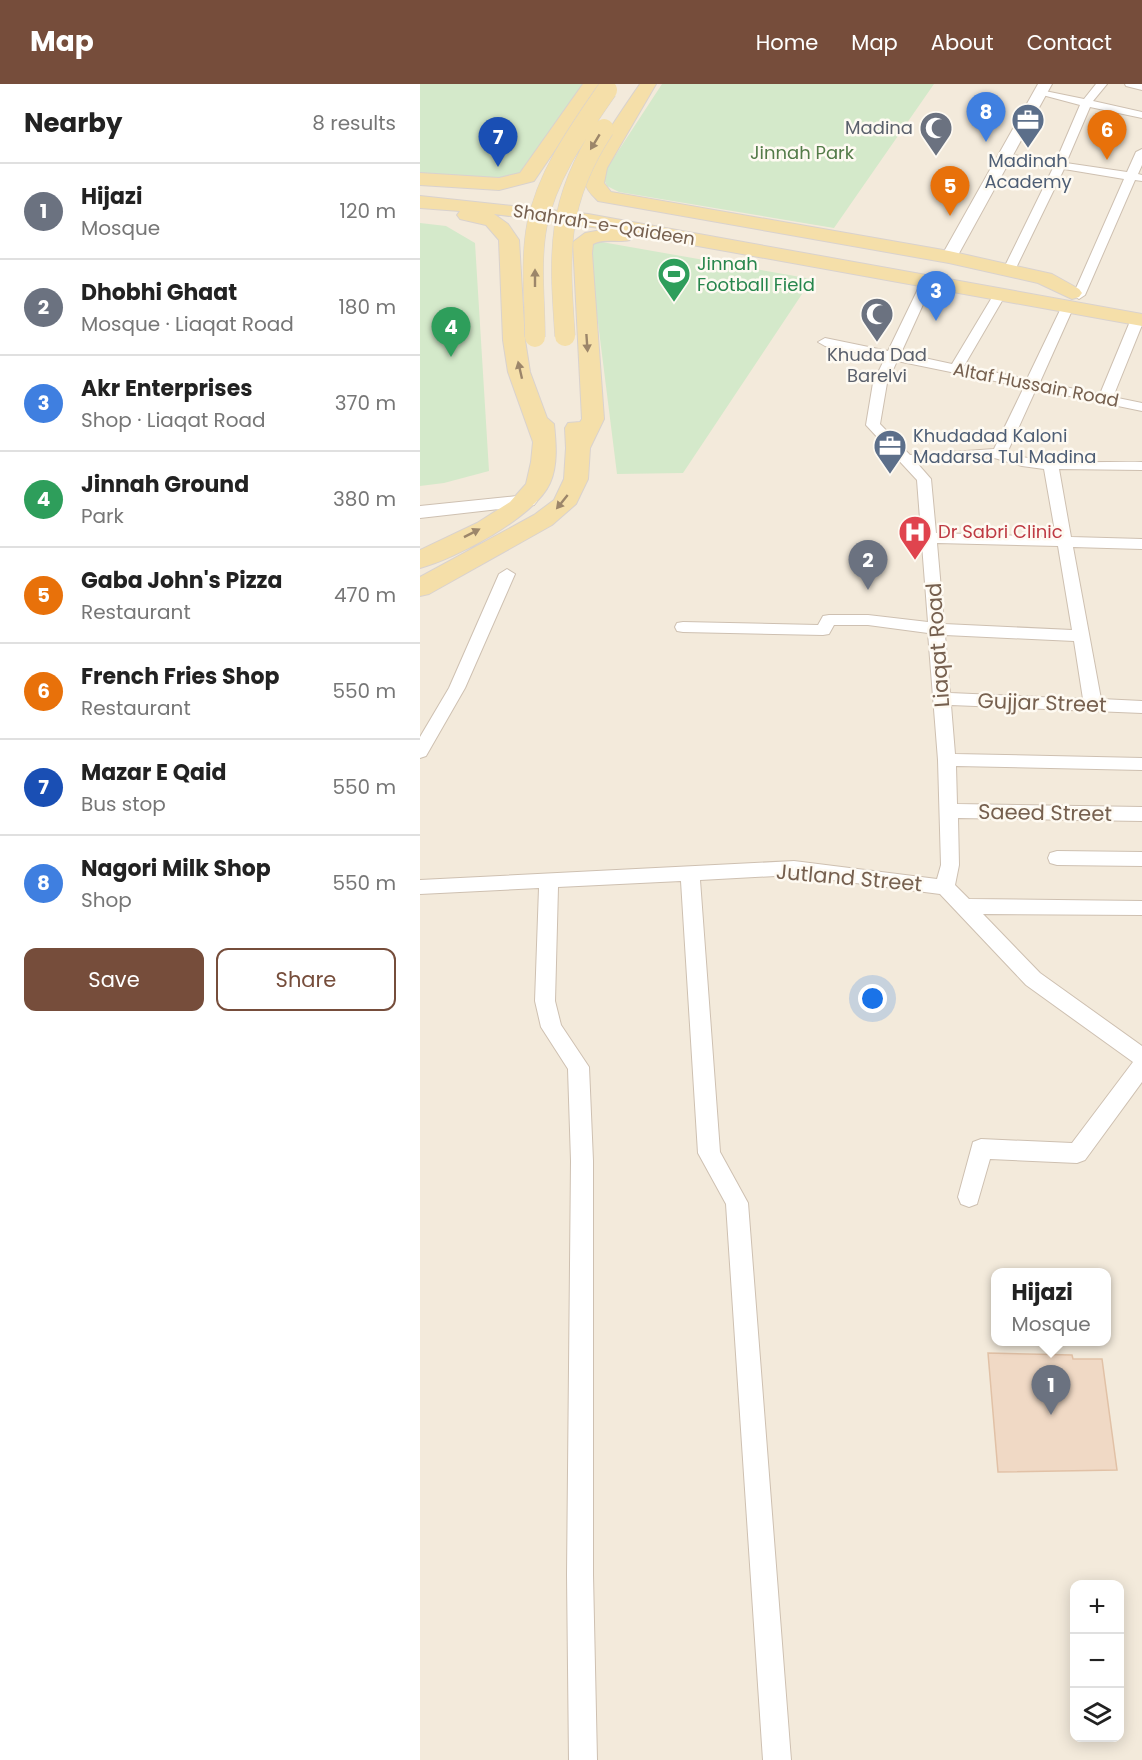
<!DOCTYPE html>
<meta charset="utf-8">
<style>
:root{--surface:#fff;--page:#f6f6f6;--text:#222;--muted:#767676;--line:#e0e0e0;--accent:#764d3b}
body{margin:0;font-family:Poppins,sans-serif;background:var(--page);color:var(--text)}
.controls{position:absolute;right:18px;bottom:18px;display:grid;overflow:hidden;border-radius:12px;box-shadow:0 3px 15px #0003}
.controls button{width:54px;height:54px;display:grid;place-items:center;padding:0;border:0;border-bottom:2px solid var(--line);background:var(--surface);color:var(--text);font:30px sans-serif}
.you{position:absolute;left:453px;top:915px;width:21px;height:21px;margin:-15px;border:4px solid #fff;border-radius:50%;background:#1a73e8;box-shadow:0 0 0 9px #1a73e833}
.badge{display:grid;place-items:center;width:39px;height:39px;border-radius:50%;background:var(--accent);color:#fff;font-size:20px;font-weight:700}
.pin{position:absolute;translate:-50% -50px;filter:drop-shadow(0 2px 3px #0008)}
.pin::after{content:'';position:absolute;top:32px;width:21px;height:18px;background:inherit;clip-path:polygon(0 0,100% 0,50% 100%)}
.popup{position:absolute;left:571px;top:1184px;width:120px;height:78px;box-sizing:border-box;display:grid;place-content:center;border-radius:12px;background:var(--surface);filter:drop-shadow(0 2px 4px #0005);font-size:20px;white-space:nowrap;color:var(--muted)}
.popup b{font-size:22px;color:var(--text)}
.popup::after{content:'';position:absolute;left:50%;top:100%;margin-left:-12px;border:12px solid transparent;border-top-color:var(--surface)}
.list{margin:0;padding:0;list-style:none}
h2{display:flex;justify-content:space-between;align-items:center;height:78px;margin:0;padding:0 24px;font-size:26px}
h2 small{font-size:20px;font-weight:400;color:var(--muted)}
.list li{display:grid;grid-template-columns:39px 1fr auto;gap:18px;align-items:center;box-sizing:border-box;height:96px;padding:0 24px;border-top:2px solid var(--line)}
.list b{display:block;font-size:22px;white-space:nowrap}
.list p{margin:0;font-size:20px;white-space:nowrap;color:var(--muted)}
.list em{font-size:20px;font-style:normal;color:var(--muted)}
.actions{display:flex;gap:12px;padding:18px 24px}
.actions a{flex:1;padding:14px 0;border:2px solid var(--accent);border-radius:12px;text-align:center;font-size:21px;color:var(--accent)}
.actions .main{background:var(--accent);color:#fff}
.icon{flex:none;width:33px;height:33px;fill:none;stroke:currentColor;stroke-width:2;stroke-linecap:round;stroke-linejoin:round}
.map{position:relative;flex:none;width:722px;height:1676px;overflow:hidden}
header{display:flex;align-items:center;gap:36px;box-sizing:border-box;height:84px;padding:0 30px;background:var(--accent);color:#fff}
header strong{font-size:28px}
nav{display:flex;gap:33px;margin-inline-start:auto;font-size:21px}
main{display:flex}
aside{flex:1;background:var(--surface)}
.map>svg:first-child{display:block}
.residential{fill:#f3eadb;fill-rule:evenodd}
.green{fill:#d4e9ca}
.building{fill:#f0d9c5;stroke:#e1c1a6;stroke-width:1.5}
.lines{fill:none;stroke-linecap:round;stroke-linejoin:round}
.minor-casing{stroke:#cec0b1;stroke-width:2}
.tertiary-casing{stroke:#cec0b1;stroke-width:2}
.primary-casing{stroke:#d9d2ce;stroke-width:2}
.minor{fill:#fff;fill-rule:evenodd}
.tertiary{fill:#fff;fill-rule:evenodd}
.primary{fill:#f5dfa9;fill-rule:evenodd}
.primary-bridge-casing{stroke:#d9d2ce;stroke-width:21;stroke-linecap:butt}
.primary-bridge{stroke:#f5dfa9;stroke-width:20}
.oneway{fill:#9c866a}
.labels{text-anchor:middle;stroke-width:5;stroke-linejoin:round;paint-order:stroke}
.far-worship-label{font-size:18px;fill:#5b616d;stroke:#fefaf2;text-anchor:end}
.far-park-label{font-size:18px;fill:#537b48;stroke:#fefaf2}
.far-service-label{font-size:18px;fill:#4e5e75;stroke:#fefaf2}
.far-street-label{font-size:18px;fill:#76604f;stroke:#fefaf2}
.far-leisure-label{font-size:18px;fill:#27864d;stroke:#fefaf2;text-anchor:start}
.far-health-label{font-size:18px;fill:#be3a42;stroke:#fefaf2;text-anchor:start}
.street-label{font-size:21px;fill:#76604f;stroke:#fefaf2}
</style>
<header>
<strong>Map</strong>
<nav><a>Home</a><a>Map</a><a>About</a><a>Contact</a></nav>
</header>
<main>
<aside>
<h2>Nearby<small>8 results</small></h2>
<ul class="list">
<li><span class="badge" style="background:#6b7280">1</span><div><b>Hijazi</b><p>Mosque</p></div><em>120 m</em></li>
<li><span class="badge" style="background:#6b7280">2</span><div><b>Dhobhi Ghaat</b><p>Mosque · Liaqat Road</p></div><em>180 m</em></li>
<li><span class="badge" style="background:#3f7fe0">3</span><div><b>Akr Enterprises</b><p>Shop · Liaqat Road</p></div><em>370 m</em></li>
<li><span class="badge" style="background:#2e9e5b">4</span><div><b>Jinnah Ground</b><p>Park</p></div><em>380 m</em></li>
<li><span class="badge" style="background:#e8710a">5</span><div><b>Gaba John's Pizza</b><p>Restaurant</p></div><em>470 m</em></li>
<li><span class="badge" style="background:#e8710a">6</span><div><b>French Fries Shop</b><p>Restaurant</p></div><em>550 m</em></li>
<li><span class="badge" style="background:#1a4fb4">7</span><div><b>Mazar E Qaid</b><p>Bus stop</p></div><em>550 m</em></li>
<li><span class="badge" style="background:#3f7fe0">8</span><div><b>Nagori Milk Shop</b><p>Shop</p></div><em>550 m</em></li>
</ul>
<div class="actions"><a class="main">Save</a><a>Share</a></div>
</aside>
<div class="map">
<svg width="722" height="1676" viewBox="0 0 722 1676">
<rect width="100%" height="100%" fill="#fcf7ec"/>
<path class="residential" d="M0 0H722V1676H0ZM576 1188H686V1258H576ZM654 1500H700V1654H654Z"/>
<path class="green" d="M0 0H164L101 89 74 96 0 91Z
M242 0H514L414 144 199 108 187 102 183 93 189 81Z
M0 139 26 142 55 159 69 387 24 399 0 402Z
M176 157 392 195 263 389 197 390 169 167Z"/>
<path class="building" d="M568 1269 652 1271 653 1275H682L697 1386 578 1388Z"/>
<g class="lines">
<g class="minor-casing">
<path id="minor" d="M676 0H687L673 17 722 28V34L670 23 646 79 707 88 716 68 722 65V81L718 90 722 91V97L715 96 665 211 659 215 653 211 704 95 644 85 595 186 589 190 583 186 633 84 585 76 579 73 585 70 636 77 660 21 615 9 620 6 664 15Z
M705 0H722V6L706 2Z
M504 201 510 205 481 269 532 280 574 210 580 206 586 210 544 282 607 295 642 222 648 218 654 222 620 298 680 310 711 235 713 232H722V241L693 313 722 319V327L616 305 587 369C630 382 678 377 722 378V386L639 385 651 453 722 455V465L653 463 681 615 722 617V629L531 621 535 670 722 674V686L536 682 537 720 722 723V737L538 734 539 781 535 801 549 815 722 817V831L563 830 620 889 722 962V998L665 1076 657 1079 570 1075 557 1120 549 1123 541 1120 538 1113 553 1058 561 1055 652 1059 713 978 606 901 520 810 374 791 280 796 300 1068 328 1119 371 1676H343L306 1120 278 1069 261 797 138 803 135 917 141 941 169 983 173 1077V1491L177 1676H149L147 1491 151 1077 148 985 121 943 115 917 119 804 0 810V796L374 777 517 795 521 781 518 676 508 549 448 541H414L409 550 403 551 263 548 257 547 255 543 257 539 263 538 398 541 403 532 409 531H448L508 538 497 396 446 341 453 299 465 274 405 262 398 258 405 254 468 267 498 205ZM477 277 604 303 574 365 490 371 460 340 467 299ZM571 373 602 382 624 385 636 453 516 449 511 395 497 379ZM517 459 638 462 652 546 524 540ZM525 551 654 557 663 615 530 609Z
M87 485 95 490 45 604 6 672 0 674V653L29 604 79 490Z
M637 767 722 768V782L637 781 630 779 628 774 630 769Z"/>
</g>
<g class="tertiary-casing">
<path id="tertiary" d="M618 0H632L537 173 529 178 523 176 521 173Z
M107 411 114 413 117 417 114 421 0 434V422Z"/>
</g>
<g class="primary-casing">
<path id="primary" d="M163 0H180L114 97 79 106 0 101V89L79 94 100 89Z
M220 0H236L187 84 184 99 191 108 529 167 632 190 659 205 662 209 659 213 652 215 618 199 529 179 178 117C173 112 166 106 165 98 164 79 208 18 220 0Z
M0 112 168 130 722 230V242L211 150 213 152 210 156C197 159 185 154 173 160L172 169 184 335 170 364 168 395 156 420 132 441 9 510 0 512V493L114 431 134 416 144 395 146 364 145 344 148 339 160 338 162 335 153 158 165 149 187 145 74 130 88 140 99 156 105 256 110 288 127 334 134 340C136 359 138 381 130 399 115 433 35 475 0 484V466L57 439 90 418 106 400 111 378 113 358 88 288 83 256 79 156 66 141 40 135 37 131 40 127 0 124Z"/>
</g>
<use href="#minor" class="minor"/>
<use href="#tertiary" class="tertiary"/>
<use href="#primary" class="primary"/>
<g class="primary-bridge-casing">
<path id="primary-bridge" d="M145 252C139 168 136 118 184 45
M115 253C115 216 110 178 117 141 127 91 158 48 187 6"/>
</g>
<use href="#primary-bridge" class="primary-bridge"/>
</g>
<defs><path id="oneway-solid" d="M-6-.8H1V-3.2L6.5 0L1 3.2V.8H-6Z" transform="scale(1.5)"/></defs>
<g class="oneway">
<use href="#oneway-solid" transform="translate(175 58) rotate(121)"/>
<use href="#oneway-solid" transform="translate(115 194) rotate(-90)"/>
<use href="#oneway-solid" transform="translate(167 259) rotate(86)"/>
<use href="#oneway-solid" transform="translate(100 286) rotate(-103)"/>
<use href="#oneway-solid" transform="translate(142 418) rotate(129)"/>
<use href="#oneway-solid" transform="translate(52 449) rotate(-27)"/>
</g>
<defs>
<g id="office-pin" transform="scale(1.725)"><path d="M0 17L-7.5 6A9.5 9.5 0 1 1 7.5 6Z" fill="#5c6f8a" stroke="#fefaf2"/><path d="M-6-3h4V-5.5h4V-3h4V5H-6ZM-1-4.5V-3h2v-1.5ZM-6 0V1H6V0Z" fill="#fff"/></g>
<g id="mosque-pin" transform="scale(1.725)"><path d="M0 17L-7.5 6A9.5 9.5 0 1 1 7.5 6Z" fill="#6b7280" stroke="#fefaf2"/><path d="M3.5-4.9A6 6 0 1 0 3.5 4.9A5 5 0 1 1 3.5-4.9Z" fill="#fff"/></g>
<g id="stadium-pin" transform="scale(1.725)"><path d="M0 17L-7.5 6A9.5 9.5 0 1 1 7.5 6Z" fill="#2e9e5b" stroke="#fefaf2"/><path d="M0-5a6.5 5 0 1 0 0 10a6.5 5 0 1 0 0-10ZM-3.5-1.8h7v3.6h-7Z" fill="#fff"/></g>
<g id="hospital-pin" transform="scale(1.725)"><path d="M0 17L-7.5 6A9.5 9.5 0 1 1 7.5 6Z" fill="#e0444e" stroke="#fefaf2"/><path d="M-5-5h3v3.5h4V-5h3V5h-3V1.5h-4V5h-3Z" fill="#fff"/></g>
</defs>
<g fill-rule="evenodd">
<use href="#office-pin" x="608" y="36"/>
<use href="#mosque-pin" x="516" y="44"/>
<use href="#stadium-pin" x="254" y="190"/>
<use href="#mosque-pin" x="457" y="230"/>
<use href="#office-pin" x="470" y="362"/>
<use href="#hospital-pin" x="495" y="448"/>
</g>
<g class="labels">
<g class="far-worship-label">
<text x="493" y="50">Madina</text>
<text x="457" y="277" text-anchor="middle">Khuda Dad<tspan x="457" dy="21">Barelvi</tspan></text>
</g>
<g class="far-park-label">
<text x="382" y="75">Jinnah Park</text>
</g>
<g class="far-service-label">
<text x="608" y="83">Madinah<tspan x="608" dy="21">Academy</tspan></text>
<text x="493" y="358" text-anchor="start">Khudadad Kaloni<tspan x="493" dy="21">Madarsa Tul Madina</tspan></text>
</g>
<g class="far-street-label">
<text transform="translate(184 141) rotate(9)" y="6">Shahrah-e-Qaideen</text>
<text transform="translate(616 301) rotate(11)" y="6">Altaf Hussain Road</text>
</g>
<g class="far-leisure-label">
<text x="277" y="186">Jinnah<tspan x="277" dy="21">Football Field</tspan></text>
</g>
<g class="far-health-label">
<text x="518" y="454">Dr Sabri Clinic</text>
</g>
<g class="street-label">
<text transform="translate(518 561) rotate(-94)" y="7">Liaqat Road</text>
<text transform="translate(622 619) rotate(2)" y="7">Gujjar Street</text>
<text transform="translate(625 729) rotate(1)" y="7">Saeed Street</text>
<text transform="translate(429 794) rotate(5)" y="7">Jutland Street</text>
</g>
</g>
</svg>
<div class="controls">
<button>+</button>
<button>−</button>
<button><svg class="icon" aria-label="layers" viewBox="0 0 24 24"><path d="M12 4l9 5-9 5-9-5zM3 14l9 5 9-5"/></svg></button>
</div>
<div class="you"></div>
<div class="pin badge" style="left:631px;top:1331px;background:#6b7280">1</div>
<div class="popup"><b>Hijazi</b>Mosque</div>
<div class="pin badge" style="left:448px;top:506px;background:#6b7280">2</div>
<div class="pin badge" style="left:516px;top:237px;background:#3f7fe0">3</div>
<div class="pin badge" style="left:31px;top:273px;background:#2e9e5b">4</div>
<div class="pin badge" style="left:530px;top:132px;background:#e8710a">5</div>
<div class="pin badge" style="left:687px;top:76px;background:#e8710a">6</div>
<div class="pin badge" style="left:78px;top:83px;background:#1a4fb4">7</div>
<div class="pin badge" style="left:566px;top:58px;background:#3f7fe0">8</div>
</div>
</main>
